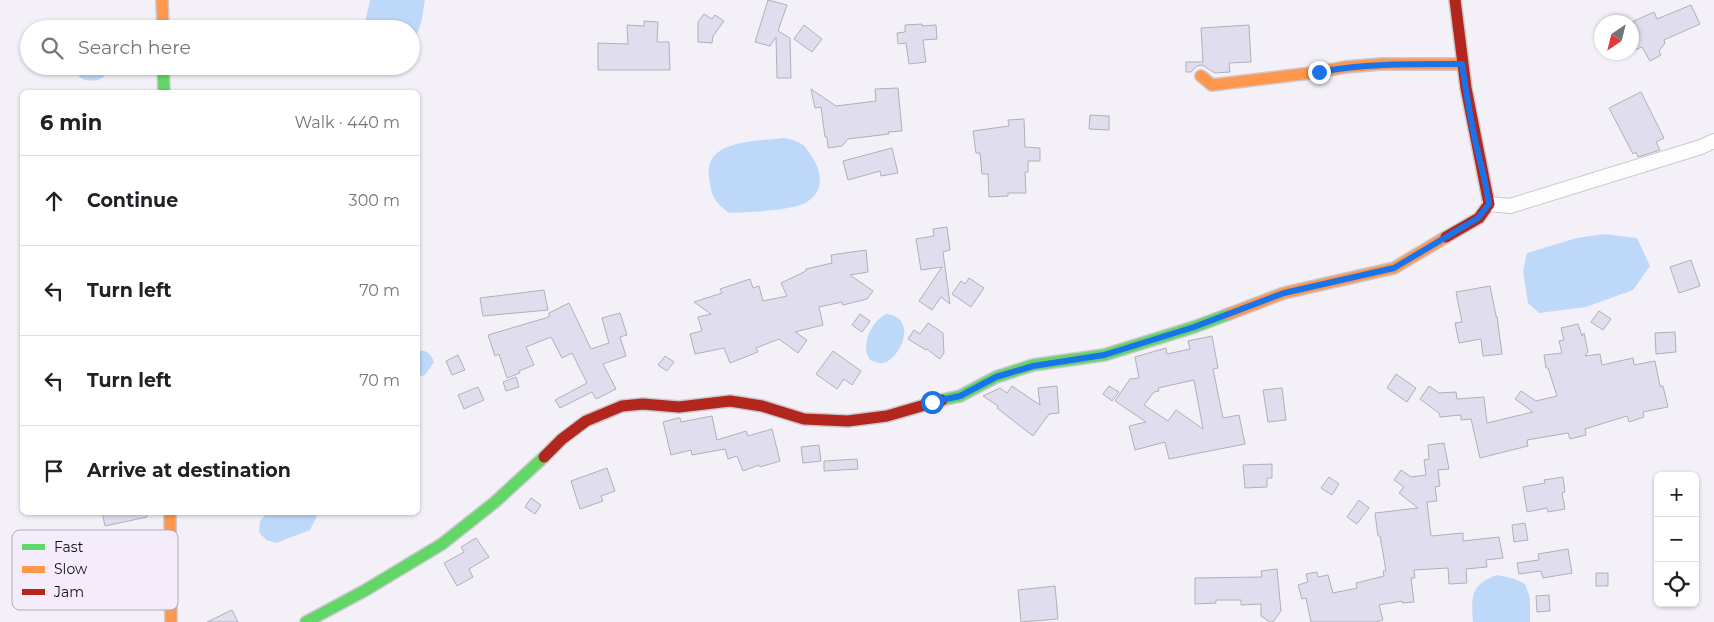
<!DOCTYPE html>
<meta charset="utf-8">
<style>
:root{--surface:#fff;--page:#f6f6f6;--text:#202124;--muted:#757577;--line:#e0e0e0}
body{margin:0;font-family:Montserrat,sans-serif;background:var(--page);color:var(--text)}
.controls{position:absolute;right:15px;bottom:15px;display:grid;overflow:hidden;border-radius:8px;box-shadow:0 1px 4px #0004}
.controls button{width:45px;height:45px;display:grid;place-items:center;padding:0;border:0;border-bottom:1px solid var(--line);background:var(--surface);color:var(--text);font:25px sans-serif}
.compass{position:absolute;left:1594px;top:15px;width:45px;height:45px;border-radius:50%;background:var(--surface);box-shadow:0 1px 4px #0004;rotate:215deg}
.stop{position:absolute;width:15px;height:15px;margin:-11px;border:4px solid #1a73e8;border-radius:50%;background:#fff}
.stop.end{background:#1a73e8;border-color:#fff;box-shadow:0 1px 5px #0008}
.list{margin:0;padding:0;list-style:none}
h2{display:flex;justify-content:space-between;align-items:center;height:65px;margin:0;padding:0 20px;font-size:21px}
h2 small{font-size:16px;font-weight:400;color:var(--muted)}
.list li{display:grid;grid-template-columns:32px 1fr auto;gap:15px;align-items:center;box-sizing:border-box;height:90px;padding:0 20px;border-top:1px solid var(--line)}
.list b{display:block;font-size:19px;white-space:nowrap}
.list em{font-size:16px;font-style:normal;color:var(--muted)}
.icon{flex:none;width:28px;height:28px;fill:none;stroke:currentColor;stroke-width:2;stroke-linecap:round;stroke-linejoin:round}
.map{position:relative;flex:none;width:1714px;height:622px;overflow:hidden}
.search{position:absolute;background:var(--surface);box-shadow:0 1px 4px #0004;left:20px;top:20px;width:400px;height:55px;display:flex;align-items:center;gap:12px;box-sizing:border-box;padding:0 18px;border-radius:28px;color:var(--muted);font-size:19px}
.panel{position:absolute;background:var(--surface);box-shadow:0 1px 4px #0004;left:20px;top:90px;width:400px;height:425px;border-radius:8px}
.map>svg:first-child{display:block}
.water{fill:#bed8f9}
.building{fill:#dfddee;stroke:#b1b0b6;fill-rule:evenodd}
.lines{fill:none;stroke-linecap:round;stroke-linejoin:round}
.street-casing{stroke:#cbc8ce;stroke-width:16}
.fast-casing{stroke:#cbc8ce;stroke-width:14}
.slow-casing{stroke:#cbc8ce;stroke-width:14}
.jam-casing{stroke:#cbc8ce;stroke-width:14}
.street{stroke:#fdfdfe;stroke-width:14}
.fast{stroke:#63d668;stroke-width:11}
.slow{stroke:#ff974d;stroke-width:11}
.jam{stroke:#b3261e;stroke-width:11}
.route{stroke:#1a73e8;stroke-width:6}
.key{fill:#f5ecfb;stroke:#b2aab6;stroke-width:1}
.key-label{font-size:14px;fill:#141116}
</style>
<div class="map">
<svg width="1714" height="622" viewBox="0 0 1714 622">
<rect width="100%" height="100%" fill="#f4f0f8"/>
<path class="water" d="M370 0H425C422 14 423 30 411 40V29H366L365 23Z
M76 66H106C106 67 105 75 105 75 102 82 86 82 81 78 77 75 77 71 76 66Z
M785 138C792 140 798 141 803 145 806 147 808 151 810 154 822 170 826 192 805 203 789 211 748 212 729 213 713 200 712 198 709 177 703 139 760 141 785 138Z
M1604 234 1637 238 1650 266 1633 290 1586 307 1539 313 1528 303 1523 271 1527 253 1577 238Z
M886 314C921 318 898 362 882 363 879 364 873 361 870 360 860 345 871 322 886 314Z
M418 350C427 351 431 353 434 362L425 375 418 377Z
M267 513H316L317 516 310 530 276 543 266 540 259 532 260 521Z
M1497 575 1515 579 1525 584 1530 598V622H1473C1471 596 1471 584 1497 575Z"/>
<path class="building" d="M768 0 787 5 778 31 790 38 791 78H777L776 37 770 46 755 42Z
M1691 5 1700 24 1664 40 1665 43 1659 51 1661 55 1650 61 1642 47 1632 51V22L1654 12 1657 19Z
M704 14 712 19 715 15 724 21 713 36 712 43 698 42V22Z
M644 21 658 22 657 42H669L670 70H598V43L628 44 627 25 644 26Z
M922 24V26L936 25 937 39 923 40 926 62 909 64 906 43 898 44 897 33 905 32V25Z
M804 25 822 39 812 52 794 39Z
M1249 25 1251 62 1229 63 1230 72 1215 73 1202 65 1197 66 1191 72H1186V62H1203L1201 28Z
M898 88 902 131 888 132 889 134 848 139 842 146 828 148 827 137H825L821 107 815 108 811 89 836 106 876 101 875 89Z
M1641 92 1664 138 1656 142 1660 150 1638 157 1636 152 1633 154 1609 108Z
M1090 115 1109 116V130L1089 129Z
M1024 119 1025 147 1040 148V161H1028V172H1025L1026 193H1008V196L989 197 988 174H982L980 153H976L973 131 1009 126 1008 120Z
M892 148 898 173 881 176 880 171 848 180 843 161Z
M947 227 950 250 943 252 950 304 941 297 932 310 919 301 942 267 921 270 916 239 934 236 933 229Z
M866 250 868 272 850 275 873 291 867 299 843 305 842 302 819 307 823 325 795 332 807 340 798 353 779 339 756 348 758 352 730 363 724 348 695 354 690 334 702 331 698 317 711 314 694 302 722 293 720 289 750 279 753 288 759 286 763 301 787 296 781 283 806 271V269L832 263 831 255Z
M1691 260 1700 286 1679 293 1670 267Z
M969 278 984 288 971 307 952 294 961 281 965 284Z
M1490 286 1496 316H1497L1502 354 1483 356 1481 339 1459 343 1455 323 1462 322 1456 292Z
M544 290 548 310 483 316 480 298Z
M569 303 591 349 609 343 602 318 620 313 627 335 620 337 626 356 603 364 616 389 596 399 592 392 560 408 555 400 587 383 572 353 562 358 551 337 526 347 534 365 519 371 520 373 507 378 499 354 495 356 488 335 549 317V313Z
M1599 311 1611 319 1603 330 1591 322Z
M860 314 870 321 862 332 852 325Z
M928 323 943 333 944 353 940 359 927 349 926 350 908 339 914 330 920 334Z
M1578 324 1582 336 1584 333 1588 352 1585 356 1600 354 1602 365 1633 358 1634 365 1655 361 1660 386H1663L1668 407 1643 412 1644 417 1629 422 1627 416 1585 429 1586 435 1570 439 1568 433 1527 440 1528 446 1480 458 1471 419 1461 420V415L1440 417 1439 413 1420 399 1429 386 1439 393 1456 392 1457 399 1484 397 1487 423 1533 412 1515 399 1521 391 1536 401 1557 396 1548 368H1546L1544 355 1562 353 1559 341 1564 340 1561 328Z
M1675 332 1676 352 1656 354 1655 333Z
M1212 336 1218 368 1213 369 1223 418 1239 415 1245 444 1169 459 1165 442 1135 450 1129 426 1146 422 1115 401 1130 379 1139 378 1135 357 1166 348 1167 354 1190 349 1188 341ZM1194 380 1203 429 1176 410 1168 421 1144 405 1154 392 1159 391 1158 388Z
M833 351 861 371 852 385 844 379 837 389 816 374Z
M458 355 465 370 452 375 446 361Z
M665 356 674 362 667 371 658 365Z
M1396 374 1416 388 1407 402 1387 388Z
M516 377 519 387 506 391 503 382Z
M1012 386 1040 405 1038 388 1057 386 1059 413 1049 414 1033 436 997 408 998 406 983 396 1000 388 1007 393Z
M1109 386 1119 392 1112 401 1103 394Z
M478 387 484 400 464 409 458 395Z
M1282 388 1286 420 1268 422 1263 390Z
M712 416 717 440 746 431 748 436 772 429 780 461 760 467 759 465 743 471 737 456 728 459 725 449 692 455 691 450 671 455 663 422 678 418H680L681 422Z
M1444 443 1449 469 1438 470 1440 486 1435 487 1437 501 1427 502 1431 536 1463 533V541L1499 537 1503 558 1486 560 1487 567 1466 569 1467 583 1449 584 1448 568 1414 570 1415 578H1411L1414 602 1402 603V601L1379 605 1383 620 1375 622H1311L1306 598 1302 599 1298 585 1308 582 1306 574 1317 572 1318 577 1328 575 1333 593 1357 588 1356 583 1384 576 1383 571H1386L1380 536H1378L1375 513 1418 508 1399 493 1404 487 1394 480 1401 470 1411 477 1426 475 1424 460 1429 459 1428 445Z
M819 445 821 461 803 463 801 447Z
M857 459 858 469 824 471V461Z
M1272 464V478H1267V487L1245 488 1243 465Z
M607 468 615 491 601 496 603 501 580 509 571 481Z
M1329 477 1339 484 1332 495 1321 488Z
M1563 477 1565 492 1562 493 1565 509 1548 512 1547 508 1527 512 1523 487 1545 483 1544 480Z
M531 498 541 505 535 514 525 507Z
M1359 500 1369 508 1357 524 1347 517Z
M102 512H147V517L105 526Z
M1525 523 1528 540 1514 542 1512 525Z
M476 538 489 557 469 569 473 577 457 586 444 563 464 552 461 547Z
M1568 549 1572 573 1543 578 1541 571 1519 574 1517 563 1539 560 1538 554Z
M1277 569 1281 611 1273 622H1270L1261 616V604L1241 605V600H1216V603L1195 604V578L1262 577 1261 571Z
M1596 573H1608V586H1596Z
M1055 586 1058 619 1021 622 1018 590Z
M1549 595 1550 611 1537 612 1536 596Z
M232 610 238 622H207Z"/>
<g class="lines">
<g class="street-casing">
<path id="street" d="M1489 204 1510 206 1701 147 1714 141"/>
</g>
<g class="fast-casing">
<path id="fast" d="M163 66 164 92
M942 400 960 396 996 377 1033 365 1104 355 1194 327 1229 314
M306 622 364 591 442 544 495 502 544 457"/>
</g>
<g class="slow-casing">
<path id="slow" d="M162 0 163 29
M1201 76 1212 85 1319 72 1345 67 1381 64H1462
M1229 314 1284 293 1394 268 1446 237
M170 512 171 622"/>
</g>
<g class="jam-casing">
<path id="jam" d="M1446 237 1479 218 1489 204 1466 88 1455 0
M544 457 562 439 586 421 622 406 643 404 679 407 730 401 762 406 804 419 848 421 887 416 942 400"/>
</g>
<use href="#street" class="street"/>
<use href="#fast" class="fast"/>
<use href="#slow" class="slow"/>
<use href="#jam" class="jam"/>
</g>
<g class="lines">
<path class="route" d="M932 402 960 396 996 377 1033 366 1104 355 1194 327 1284 293 1394 268 1478 218 1489 204C1486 184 1481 164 1476 144 1470 117 1466 91 1462 64 1414 64 1366 63 1319 72"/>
</g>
<rect x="12" y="530" width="166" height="80" rx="8" class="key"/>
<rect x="22" y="544" width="23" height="6" fill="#63d668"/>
<rect x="22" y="566" width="23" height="7" fill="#ff974d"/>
<rect x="22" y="589" width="23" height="6" fill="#b3261e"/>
<g class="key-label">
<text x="54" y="552">Fast</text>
<text x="54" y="574">Slow</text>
<text x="54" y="597">Jam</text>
</g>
</svg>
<div class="controls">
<button>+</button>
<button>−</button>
<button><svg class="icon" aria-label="locate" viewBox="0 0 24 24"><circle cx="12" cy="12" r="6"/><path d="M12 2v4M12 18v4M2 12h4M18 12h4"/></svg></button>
</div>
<svg class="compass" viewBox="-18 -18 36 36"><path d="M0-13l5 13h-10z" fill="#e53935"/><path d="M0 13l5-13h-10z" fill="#757577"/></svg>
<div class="stop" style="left:932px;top:402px"></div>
<div class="stop end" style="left:1319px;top:72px"></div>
<div class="search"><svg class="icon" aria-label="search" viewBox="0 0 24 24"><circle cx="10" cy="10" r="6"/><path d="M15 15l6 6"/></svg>Search here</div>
<section class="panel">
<h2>6 min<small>Walk · 440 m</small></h2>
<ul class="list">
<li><svg class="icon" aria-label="ahead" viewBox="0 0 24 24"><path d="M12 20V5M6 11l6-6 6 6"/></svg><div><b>Continue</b></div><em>300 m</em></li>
<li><svg class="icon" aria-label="left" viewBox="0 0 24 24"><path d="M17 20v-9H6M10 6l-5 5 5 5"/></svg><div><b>Turn left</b></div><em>70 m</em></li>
<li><svg class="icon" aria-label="left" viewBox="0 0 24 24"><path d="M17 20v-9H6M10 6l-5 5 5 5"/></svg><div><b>Turn left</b></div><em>70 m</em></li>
<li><svg class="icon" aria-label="arrive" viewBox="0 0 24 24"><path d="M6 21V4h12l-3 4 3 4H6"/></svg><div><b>Arrive at destination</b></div></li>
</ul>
</section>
</div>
